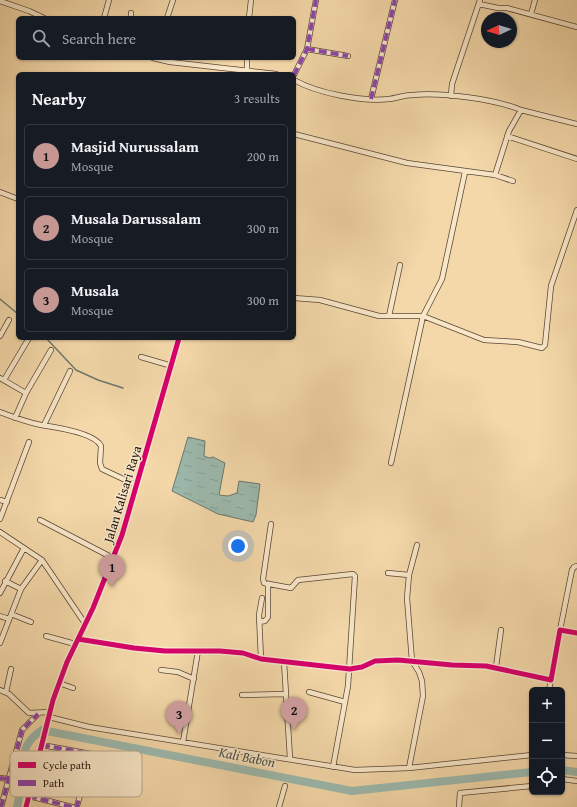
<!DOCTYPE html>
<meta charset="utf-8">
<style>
:root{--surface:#171b24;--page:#20242c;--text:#f1f3f6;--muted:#9ea1a6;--line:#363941;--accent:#c59692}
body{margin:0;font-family:"Gentium Book Plus",serif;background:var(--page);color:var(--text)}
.controls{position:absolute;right:12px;bottom:12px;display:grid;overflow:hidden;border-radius:6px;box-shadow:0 1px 3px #0004}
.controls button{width:36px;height:36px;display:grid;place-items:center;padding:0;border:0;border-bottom:1px solid var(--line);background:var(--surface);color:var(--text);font:20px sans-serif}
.compass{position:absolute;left:481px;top:12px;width:36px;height:36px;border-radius:50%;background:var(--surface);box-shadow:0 1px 3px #0004;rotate:266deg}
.you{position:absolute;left:238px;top:546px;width:14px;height:14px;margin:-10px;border:3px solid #fff;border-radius:50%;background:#1a73e8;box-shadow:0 0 0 6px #1a73e833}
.badge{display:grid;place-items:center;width:26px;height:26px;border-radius:50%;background:var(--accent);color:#111;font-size:13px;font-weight:700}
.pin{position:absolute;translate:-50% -33px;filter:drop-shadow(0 1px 2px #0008)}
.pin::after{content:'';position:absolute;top:21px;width:14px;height:12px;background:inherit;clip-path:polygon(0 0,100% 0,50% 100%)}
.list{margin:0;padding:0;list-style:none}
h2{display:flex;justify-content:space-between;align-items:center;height:52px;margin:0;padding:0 16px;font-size:17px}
h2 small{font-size:13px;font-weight:400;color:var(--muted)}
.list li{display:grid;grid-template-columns:26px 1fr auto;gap:12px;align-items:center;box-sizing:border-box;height:64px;margin:0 8px 8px;padding:0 8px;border:1px solid var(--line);border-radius:6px}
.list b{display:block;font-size:15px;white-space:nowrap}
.list p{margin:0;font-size:13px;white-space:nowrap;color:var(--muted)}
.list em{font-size:13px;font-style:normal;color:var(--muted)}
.icon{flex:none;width:22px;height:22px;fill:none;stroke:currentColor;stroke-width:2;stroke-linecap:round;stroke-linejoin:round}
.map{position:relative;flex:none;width:577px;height:807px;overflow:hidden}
.search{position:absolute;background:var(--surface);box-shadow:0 1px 3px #0004;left:16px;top:16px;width:280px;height:44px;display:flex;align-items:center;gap:10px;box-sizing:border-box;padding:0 14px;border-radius:6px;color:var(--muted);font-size:15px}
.panel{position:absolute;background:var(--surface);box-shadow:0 1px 3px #0004;left:16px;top:72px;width:280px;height:268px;border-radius:6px}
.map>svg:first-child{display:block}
.water{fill:url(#water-ripples);stroke:#6c786f}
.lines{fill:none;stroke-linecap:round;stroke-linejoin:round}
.stream{stroke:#6c786f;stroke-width:1.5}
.river{stroke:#9cb9ad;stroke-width:8}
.minor-casing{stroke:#584737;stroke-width:6}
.minor{stroke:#f8e6c7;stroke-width:4.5}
.quiet{stroke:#8e44ad;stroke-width:4;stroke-dasharray:8 4;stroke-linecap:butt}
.cycleway-casing{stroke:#f8e6c7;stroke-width:8}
.cycleway{stroke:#d6006c;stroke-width:5}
.labels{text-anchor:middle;stroke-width:3;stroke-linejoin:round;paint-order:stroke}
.street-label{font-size:13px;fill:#241711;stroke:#f8e6c7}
.water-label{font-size:14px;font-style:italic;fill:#4e5048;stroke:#f8e6c7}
.key{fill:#f8e6c7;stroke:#b8a890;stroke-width:1}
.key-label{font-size:11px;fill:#241711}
</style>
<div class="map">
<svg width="577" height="807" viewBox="0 0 577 807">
<defs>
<pattern id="water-ripples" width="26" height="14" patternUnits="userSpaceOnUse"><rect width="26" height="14" fill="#9cb9ad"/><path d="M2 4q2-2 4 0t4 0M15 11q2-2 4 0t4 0" fill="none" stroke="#869e94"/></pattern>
</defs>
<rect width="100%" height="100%" fill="#f4d8a9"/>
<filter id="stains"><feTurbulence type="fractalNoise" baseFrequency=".005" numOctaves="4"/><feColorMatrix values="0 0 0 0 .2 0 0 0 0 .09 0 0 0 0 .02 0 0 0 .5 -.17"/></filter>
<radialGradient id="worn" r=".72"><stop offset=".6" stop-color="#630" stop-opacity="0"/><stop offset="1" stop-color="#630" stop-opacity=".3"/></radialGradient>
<path class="water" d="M188 437 205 441 204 456 209 458 213 457 225 463 219 495 228 496 237 493 239 481 260 484 256 515 253 522 218 514 172 491Z"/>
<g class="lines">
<path class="stream" d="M0 299 18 314
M46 338 76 370 98 380 123 388"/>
<path class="river" d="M562 770 577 772
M17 807C19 798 21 789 22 779 26 755 19 746 42 730L352 791 532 772"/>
<g class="minor-casing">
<path id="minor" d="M0 1 29 11 44 18
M479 4 498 8H507L577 27
M131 13V18
M531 14 535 0
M104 18 109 0
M167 18 173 0
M249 18 251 0
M307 49 348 56
M153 58 170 62 276 74
M247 72V58
M294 75 307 49 316 0
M294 80C317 93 362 102 389 99 397 98 404 95 413 95 440 92 495 99 521 110L509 131 495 175
M451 96 452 84 480 0
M371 99 395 0
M521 110 577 124
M294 134 407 163 495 175 513 181
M507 136 577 159
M0 192 18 199
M294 298 320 300 379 316H423L484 340 518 342 542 348 545 345 551 286 577 210
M389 316 400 265
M0 336 9 320
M141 357 172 366
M0 378 26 393
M4 380 29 338
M0 412C13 417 27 422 41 425 55 427 95 433 101 446L100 463 102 469 136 485
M15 418 26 393 51 350
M44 425 70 371
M391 463 423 316 442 279 465 172
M0 500 7 502
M0 519 29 442
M40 520 113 558
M271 524 263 579 264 583 291 588 298 580 353 574 355 576 348 686 333 767
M0 532 42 560 84 622
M388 573 409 575
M5 581 21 589
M0 593 24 548
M11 614 31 622
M0 616 9 619
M259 622 265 621 268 617V584
M560 630 572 570 574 567 577 566
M46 636 75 644
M78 639 134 648 165 651H220L243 653 261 659 350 669 362 667 375 661 398 660 452 665 486 666 551 680 560 630 577 633
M0 643 21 589 42 560
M261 659 259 615 262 598
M284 662 290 758
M496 667 501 630
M161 670 178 672 194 679
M59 683 73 688
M0 690 9 694 29 713 50 712
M549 690 551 680
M6 692 11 669
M309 692 345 702
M242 695 285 694
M49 717 89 727 355 770 409 768 532 755
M183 742 198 651
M42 745 113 758
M562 755 577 756
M409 768 423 696 422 681 419 672 412 661 407 598 409 575 417 545
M0 778 8 779
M562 779 577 781
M29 796 72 807
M1 807 22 730 38 714
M26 807 53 700 67 662 93 608 122 535 179 338
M75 807 77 806 92 754
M279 807 285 786
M459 807 460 793 532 786"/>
</g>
<use href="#minor" class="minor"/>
<path class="quiet" d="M307 49 348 56
M294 75 307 49 316 0
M371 99 395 0
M42 745 113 758
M0 778 8 779
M29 796 72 807
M1 807 22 730 38 714
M75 807 77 806 92 754"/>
<g class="cycleway-casing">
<path id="cycleway" d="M78 639 134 648 165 651H220L243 653 261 659 350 669 362 667 375 661 398 660 452 665 486 666 551 680 560 630 577 633
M26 807 53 700 67 662 93 608 122 535 179 338"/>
</g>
<use href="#cycleway" class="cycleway"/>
</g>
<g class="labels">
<g class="street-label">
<text transform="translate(122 494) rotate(-73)" y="5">Jalan Kalisari Raya</text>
</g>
<g class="water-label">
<text transform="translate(247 757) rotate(11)" y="5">Kali Babon</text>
</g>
</g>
<rect x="10" y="751" width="132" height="46" rx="6" class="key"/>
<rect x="18" y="762" width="18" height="6" fill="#d6006c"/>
<rect x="18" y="780" width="18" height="6" fill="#8e44ad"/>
<g class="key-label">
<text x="43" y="769">Cycle path</text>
<text x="43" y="787">Path</text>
</g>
<rect width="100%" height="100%" filter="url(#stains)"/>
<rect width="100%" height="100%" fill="url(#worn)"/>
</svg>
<div class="controls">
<button>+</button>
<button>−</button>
<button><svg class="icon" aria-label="locate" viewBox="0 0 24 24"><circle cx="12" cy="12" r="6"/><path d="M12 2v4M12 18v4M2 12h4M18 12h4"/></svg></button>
</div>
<svg class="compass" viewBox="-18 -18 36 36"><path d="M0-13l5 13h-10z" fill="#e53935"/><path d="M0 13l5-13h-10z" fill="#9ea1a6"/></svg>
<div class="you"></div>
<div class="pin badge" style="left:112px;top:587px">1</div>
<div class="pin badge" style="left:294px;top:730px">2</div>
<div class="pin badge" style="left:179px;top:734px">3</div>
<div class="search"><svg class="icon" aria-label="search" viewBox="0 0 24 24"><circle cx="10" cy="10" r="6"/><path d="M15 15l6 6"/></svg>Search here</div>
<section class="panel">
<h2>Nearby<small>3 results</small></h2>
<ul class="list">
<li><span class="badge">1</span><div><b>Masjid Nurussalam</b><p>Mosque</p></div><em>200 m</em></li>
<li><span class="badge">2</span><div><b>Musala Darussalam</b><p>Mosque</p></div><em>300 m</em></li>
<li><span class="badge">3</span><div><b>Musala</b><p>Mosque</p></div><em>300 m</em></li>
</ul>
</section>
</div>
